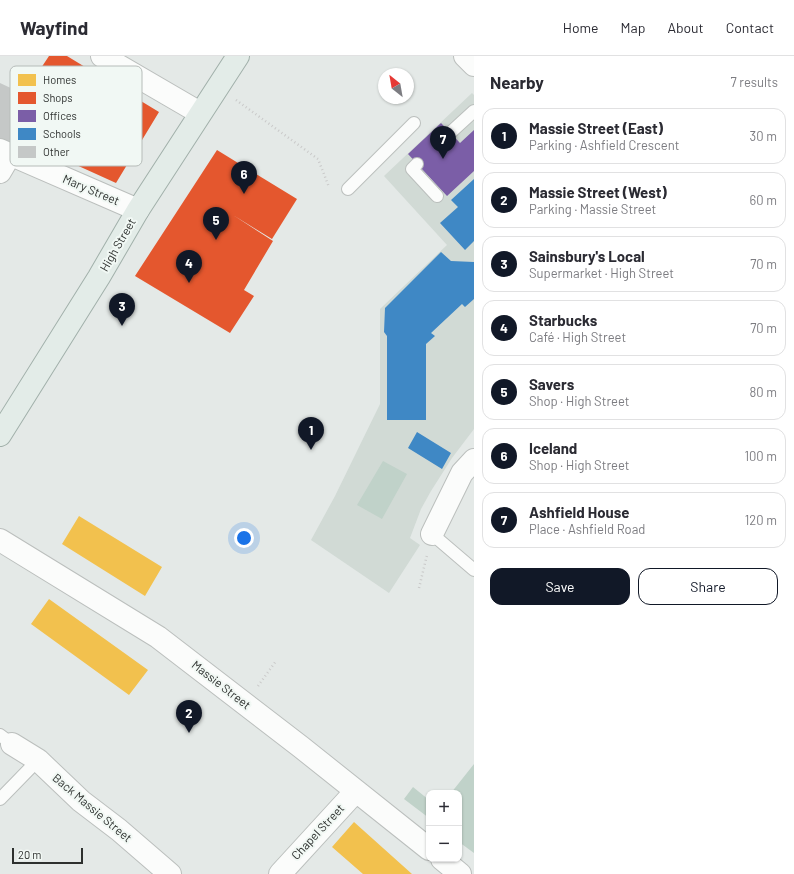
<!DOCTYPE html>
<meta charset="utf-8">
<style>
:root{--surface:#fff;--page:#f2f2f3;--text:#2b2b33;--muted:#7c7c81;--line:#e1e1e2;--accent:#111827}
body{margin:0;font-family:Barlow,sans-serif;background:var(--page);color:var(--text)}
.controls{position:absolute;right:12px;bottom:12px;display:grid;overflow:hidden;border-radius:8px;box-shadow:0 1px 3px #0004}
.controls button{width:36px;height:36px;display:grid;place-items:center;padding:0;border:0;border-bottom:1px solid var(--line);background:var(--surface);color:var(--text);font:20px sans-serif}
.compass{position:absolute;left:378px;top:12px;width:36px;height:36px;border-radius:50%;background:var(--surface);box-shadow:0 1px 3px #0004;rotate:329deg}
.scale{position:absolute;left:12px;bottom:10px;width:71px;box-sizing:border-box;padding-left:4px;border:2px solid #2d302e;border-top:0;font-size:11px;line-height:14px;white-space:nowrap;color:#2d302e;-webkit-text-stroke:3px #f1f8f4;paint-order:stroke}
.you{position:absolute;left:244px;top:482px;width:14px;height:14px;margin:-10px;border:3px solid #fff;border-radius:50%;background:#1a73e8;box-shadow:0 0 0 6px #1a73e833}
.badge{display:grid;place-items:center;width:26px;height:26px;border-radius:50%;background:var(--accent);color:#fff;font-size:13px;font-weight:700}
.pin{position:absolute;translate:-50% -33px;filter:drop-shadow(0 1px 2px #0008)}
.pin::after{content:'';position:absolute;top:21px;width:14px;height:12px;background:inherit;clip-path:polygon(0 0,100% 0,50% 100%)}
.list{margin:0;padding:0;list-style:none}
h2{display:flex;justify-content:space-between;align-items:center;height:52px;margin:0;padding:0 16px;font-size:17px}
h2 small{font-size:13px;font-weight:400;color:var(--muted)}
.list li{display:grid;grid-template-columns:26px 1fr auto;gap:12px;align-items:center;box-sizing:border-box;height:56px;margin:0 8px 8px;padding:0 8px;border:1px solid var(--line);border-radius:12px}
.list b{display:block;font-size:15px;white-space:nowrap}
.list p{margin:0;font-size:13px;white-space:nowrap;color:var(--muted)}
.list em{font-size:13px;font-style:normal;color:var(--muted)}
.actions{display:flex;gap:8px;padding:12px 16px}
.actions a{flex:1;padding:9px 0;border:1px solid var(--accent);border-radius:12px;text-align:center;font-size:14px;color:var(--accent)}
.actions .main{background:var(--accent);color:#fff}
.map{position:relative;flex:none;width:474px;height:818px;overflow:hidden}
header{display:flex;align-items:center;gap:24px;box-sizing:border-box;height:56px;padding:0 20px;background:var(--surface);border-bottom:1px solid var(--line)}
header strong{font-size:19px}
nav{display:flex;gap:22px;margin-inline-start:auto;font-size:14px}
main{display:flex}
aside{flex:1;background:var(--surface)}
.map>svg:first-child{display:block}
.built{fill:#d1dad5}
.green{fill:#c0d2c9}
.homes{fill:#f2c14e}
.shops{fill:#e4572e}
.offices{fill:#7b5ea7}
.schools{fill:#3f88c5}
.building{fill:#c5c8c7}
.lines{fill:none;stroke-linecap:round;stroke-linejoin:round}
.service-casing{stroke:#bbbfbd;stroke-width:14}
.minor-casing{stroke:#bbbfbd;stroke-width:24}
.primary-casing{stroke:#a1b0aa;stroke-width:24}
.path{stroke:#c9c9c9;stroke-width:2.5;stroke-dasharray:1 3;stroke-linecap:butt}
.service{stroke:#fbfcfb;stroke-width:12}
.minor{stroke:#fbfcfb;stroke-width:22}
.primary{stroke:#e3ece8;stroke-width:22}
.labels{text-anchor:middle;stroke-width:4;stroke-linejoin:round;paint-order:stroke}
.street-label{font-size:12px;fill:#2d302e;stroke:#f1f8f4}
.key{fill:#f1f8f4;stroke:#b6bcb9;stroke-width:1}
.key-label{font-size:11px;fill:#2d302e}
</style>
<header>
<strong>Wayfind</strong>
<nav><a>Home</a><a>Map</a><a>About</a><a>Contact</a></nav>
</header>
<main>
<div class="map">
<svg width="474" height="818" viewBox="0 0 474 818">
<rect width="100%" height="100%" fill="#e4e9e7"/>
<path class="built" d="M472 37 474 39V373L452 402 431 435 421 453 410 482 420 489 389 537 311 484 335 440 380 348V253L447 189 384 120Z"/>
<path class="green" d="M383 405 407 418 382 463 357 449Z
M474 708V797L459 786V737H451Z
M413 731 429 744V762L404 743Z"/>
<path class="homes" d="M79 460 162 511 145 540 62 488Z
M49 543 148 614 129 639 31 568Z
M354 766 412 818H363L332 791Z"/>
<path class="shops" d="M49 0H67L159 56 116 127 41 93 51 75 67 81 74 71 94 84 104 66 35 21Z
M217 94 297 143 272 183 233 159 273 185 244 234 254 240 230 277 135 220Z"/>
<path class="offices" d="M441 67 460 87 474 74V115L447 140 408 98Z"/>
<path class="schools" d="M474 123V185L465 194 440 167 458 151 451 144Z
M441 196 451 205 474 206V243L465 251 462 248 431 277 435 280 426 288V364H387V280L384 276 385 252Z
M417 376 451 397 442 413 408 392Z"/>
<path class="building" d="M0 27 32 42 10 87 0 82Z"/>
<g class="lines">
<g class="service-casing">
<path id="service" d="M450 77 474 55
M417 108 412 113 437 140
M348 133 414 67
M432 478 474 514
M0 679 12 688
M0 743 38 704"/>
</g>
<g class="minor-casing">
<path id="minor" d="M102 0 200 57
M465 0 474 9
M0 94 138 154
M0 116 10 99
M432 478 462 417 474 404
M0 484 158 581 301 691 429 793
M12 688 38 704 81 745 119 774 170 818
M442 803 460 818
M280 818 356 735"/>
</g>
<g class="primary-casing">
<path id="primary" d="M0 379 99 221 138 154 238 0"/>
</g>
<path class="path" d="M236 44 318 103 329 131
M419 532 427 499
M258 630 276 605"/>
<use href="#service" class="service"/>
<use href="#minor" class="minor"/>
<use href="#primary" class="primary"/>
</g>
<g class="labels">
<g class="street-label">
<text transform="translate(91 134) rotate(23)" y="4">Mary Street</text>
<text transform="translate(118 189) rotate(-60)" y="4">High Street</text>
<text transform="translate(221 629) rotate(38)" y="4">Massie Street</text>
<text transform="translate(92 752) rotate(40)" y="4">Back Massie Street</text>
<text transform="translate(318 776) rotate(-47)" y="4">Chapel Street</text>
</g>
</g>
<rect x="10" y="10" width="132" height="100" rx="6" class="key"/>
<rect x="18" y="18" width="18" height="12" fill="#f2c14e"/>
<rect x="18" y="36" width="18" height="12" fill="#e4572e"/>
<rect x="18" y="54" width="18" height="12" fill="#7b5ea7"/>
<rect x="18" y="72" width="18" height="12" fill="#3f88c5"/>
<rect x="18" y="90" width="18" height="12" fill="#c5c8c7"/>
<g class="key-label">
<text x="43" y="28">Homes</text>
<text x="43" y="46">Shops</text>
<text x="43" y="64">Offices</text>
<text x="43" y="82">Schools</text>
<text x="43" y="100">Other</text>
</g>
</svg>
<div class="controls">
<button>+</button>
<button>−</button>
</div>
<svg class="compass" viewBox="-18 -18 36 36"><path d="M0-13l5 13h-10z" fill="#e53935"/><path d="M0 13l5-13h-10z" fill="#7c7c81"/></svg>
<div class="scale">20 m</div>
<div class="you"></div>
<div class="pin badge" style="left:311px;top:394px">1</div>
<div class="pin badge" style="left:189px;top:677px">2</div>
<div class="pin badge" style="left:122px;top:270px">3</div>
<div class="pin badge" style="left:189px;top:227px">4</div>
<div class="pin badge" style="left:216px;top:184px">5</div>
<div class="pin badge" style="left:244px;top:138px">6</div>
<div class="pin badge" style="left:443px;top:103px">7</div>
</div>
<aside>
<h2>Nearby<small>7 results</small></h2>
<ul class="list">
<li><span class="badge">1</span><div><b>Massie Street (East)</b><p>Parking · Ashfield Crescent</p></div><em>30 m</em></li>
<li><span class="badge">2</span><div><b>Massie Street (West)</b><p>Parking · Massie Street</p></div><em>60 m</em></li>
<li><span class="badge">3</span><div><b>Sainsbury's Local</b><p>Supermarket · High Street</p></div><em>70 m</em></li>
<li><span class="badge">4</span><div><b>Starbucks</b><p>Café · High Street</p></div><em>70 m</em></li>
<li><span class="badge">5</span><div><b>Savers</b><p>Shop · High Street</p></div><em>80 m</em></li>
<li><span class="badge">6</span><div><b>Iceland</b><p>Shop · High Street</p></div><em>100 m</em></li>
<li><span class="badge">7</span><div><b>Ashfield House</b><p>Place · Ashfield Road</p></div><em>120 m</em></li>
</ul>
<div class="actions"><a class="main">Save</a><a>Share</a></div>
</aside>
</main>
